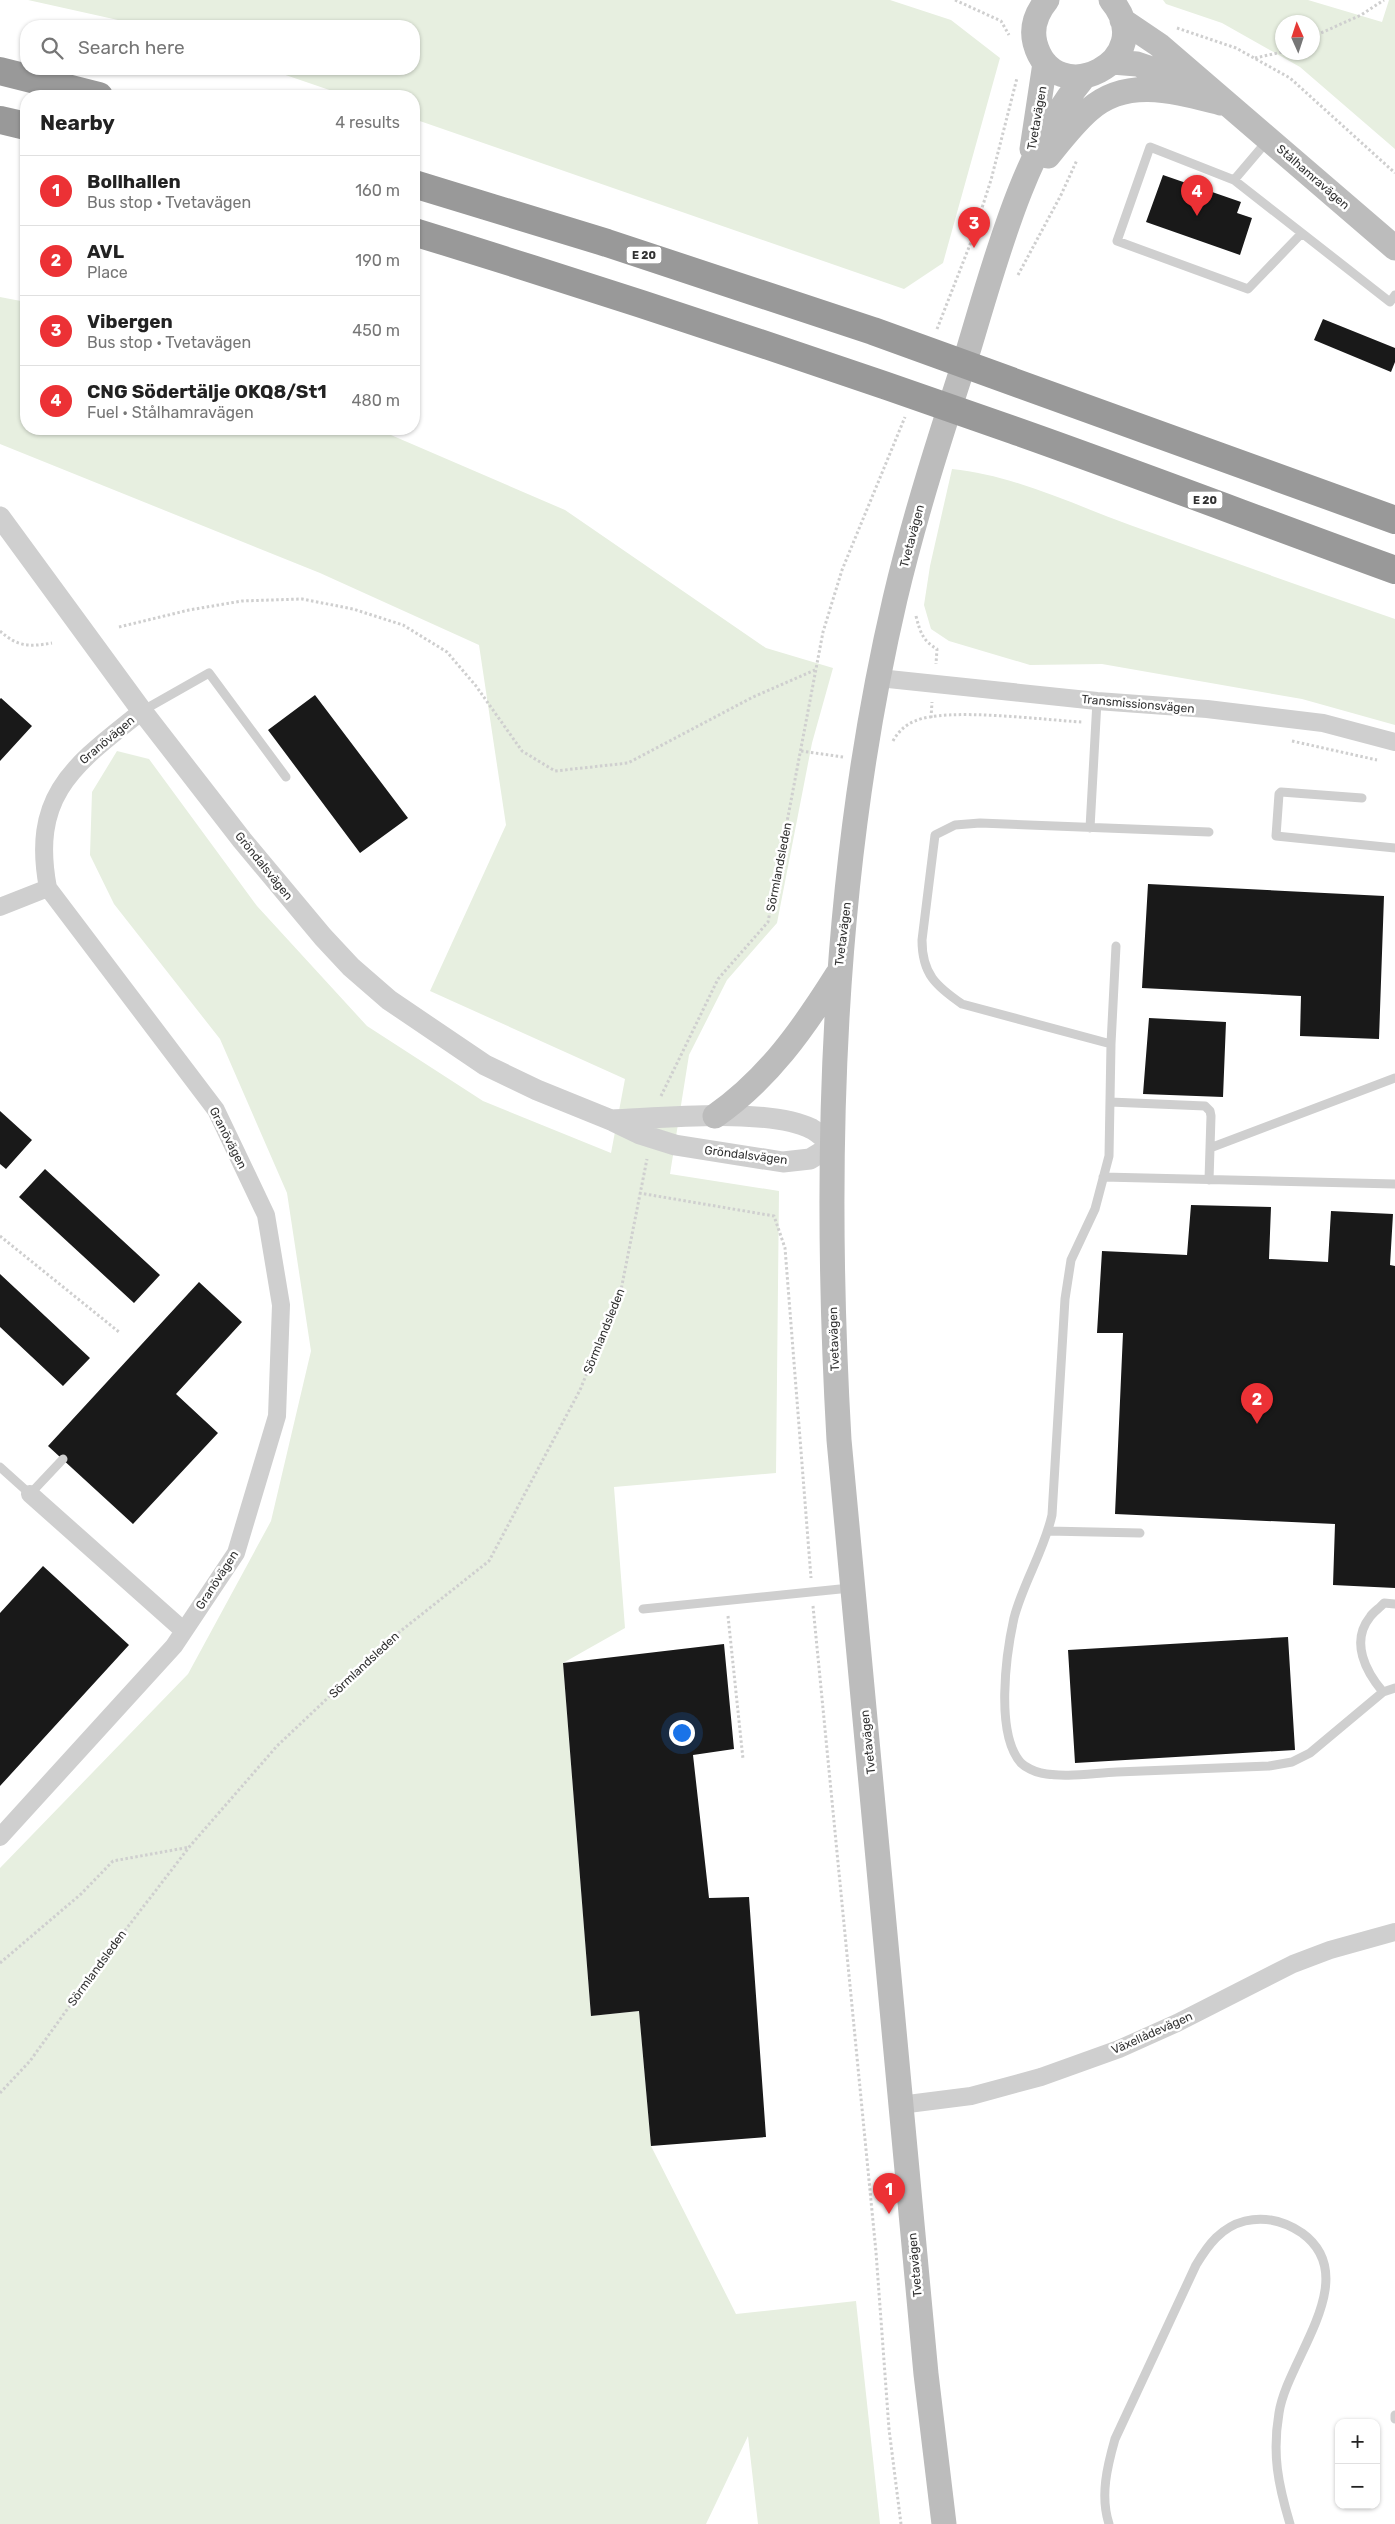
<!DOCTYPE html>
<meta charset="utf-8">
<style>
:root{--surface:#fff;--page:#f2f2f2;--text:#222;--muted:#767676;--line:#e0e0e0;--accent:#ec3135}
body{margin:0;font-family:Rubik,sans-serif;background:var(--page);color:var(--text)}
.controls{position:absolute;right:15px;bottom:15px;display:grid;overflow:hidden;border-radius:10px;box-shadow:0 1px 4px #0004}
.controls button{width:45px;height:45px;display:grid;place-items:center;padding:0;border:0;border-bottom:1px solid var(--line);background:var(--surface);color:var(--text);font:25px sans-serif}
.compass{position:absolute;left:1275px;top:15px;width:45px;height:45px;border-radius:50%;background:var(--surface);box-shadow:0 1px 4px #0004;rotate:357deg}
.you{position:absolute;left:681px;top:1732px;width:18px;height:18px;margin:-12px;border:4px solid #fff;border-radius:50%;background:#1a73e8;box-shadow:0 0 0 8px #1a73e833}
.badge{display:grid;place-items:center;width:32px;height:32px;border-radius:50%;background:var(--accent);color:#fff;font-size:16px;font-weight:700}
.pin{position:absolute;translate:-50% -41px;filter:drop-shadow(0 1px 2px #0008)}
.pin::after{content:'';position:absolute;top:26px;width:18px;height:15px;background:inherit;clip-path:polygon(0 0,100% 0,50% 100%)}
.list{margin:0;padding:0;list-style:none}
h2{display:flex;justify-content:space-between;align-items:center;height:65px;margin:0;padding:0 20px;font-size:21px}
h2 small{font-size:16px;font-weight:400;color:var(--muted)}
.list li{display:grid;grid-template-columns:32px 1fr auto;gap:15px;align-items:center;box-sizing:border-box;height:70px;padding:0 20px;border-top:1px solid var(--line)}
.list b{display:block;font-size:19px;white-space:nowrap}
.list p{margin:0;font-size:16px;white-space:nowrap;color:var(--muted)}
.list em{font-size:16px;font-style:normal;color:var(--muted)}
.icon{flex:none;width:28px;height:28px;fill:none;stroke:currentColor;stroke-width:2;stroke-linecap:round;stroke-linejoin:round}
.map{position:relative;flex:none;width:1395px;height:2524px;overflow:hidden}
.search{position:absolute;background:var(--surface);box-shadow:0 1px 4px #0004;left:20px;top:20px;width:400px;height:55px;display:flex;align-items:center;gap:12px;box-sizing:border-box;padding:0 18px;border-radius:20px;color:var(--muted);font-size:19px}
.panel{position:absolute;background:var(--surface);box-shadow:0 1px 4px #0004;left:20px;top:90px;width:400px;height:345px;border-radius:20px}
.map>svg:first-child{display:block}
.green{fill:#e7efe0;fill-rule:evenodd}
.building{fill:#191919}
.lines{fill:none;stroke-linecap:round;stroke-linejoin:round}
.path{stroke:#cfcfcf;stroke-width:3;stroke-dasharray:2.5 2.5;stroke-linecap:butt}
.service{stroke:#cfcfcf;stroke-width:9}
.minor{stroke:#cfcfcf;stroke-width:18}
.tertiary{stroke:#cfcfcf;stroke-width:21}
.secondary{stroke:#bcbcbc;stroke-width:25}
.motorway{stroke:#999;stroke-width:28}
.labels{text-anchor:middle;stroke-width:5;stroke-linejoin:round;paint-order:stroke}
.shield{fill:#fff;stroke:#707070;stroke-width:1}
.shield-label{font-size:11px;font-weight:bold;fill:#323232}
.street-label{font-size:12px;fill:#323232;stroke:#fff}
</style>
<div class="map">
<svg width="1395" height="2524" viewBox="0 0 1395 2524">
<rect width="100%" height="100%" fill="#fff"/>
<path class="green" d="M28 0H890L951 20 1000 58 943 263 904 289 414 119V96H347L268 69H414V26H145Z
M1163 0H1308L1382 22 1389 0H1395V149L1300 67 1222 23 1166 4ZM1282 22H1312V52H1282Z
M0 297 26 302V429H377L565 510 766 648 833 668 812 743 777 923 727 980 689 1055 670 1174 779 1191 776 1473 614 1487 625 1628 563 1663 591 2016 639 2011 651 2146 736 2314 856 2301 880 2524H758L748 2436 706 2524H0V1868L188 1674 271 1521 311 1351 287 1193 220 1039 114 904 90 855 92 792 117 751 149 759 257 906 367 1026 483 1101 611 1153 625 1079 430 991 506 825 479 645 320 573 0 444Z
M952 469C1013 475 1072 504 1130 525 1218 557 1306 588 1395 619V725L1302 699 1102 664 1030 665 949 641 931 629 924 605 930 566Z"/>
<path class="building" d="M1163 175 1241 202 1237 213 1252 218 1240 255 1146 222Z
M1323 319 1395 348V362L1391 372 1314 340Z
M315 695 408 818 360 853 268 730Z
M1 698 32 726 0 761V699Z
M1148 884 1384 896 1379 1039 1300 1036 1301 996 1142 988Z
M1149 1018 1226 1022 1223 1097 1143 1094Z
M0 1111 32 1140 6 1169 0 1164Z
M45 1169 160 1275 134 1303 19 1197Z
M1191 1205 1271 1207 1269 1259 1328 1262 1331 1211 1393 1214 1390 1265 1395 1266V1588L1333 1585 1335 1524 1115 1514 1123 1333H1097L1102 1251 1187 1255Z
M0 1274 90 1358 63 1386 0 1327Z
M199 1282 242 1322 176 1394 218 1433 133 1524 48 1446Z
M43 1566 129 1645 0 1786V1613Z
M1288 1637 1295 1750 1075 1763 1068 1650Z
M724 1644 734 1749 693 1755 709 1898 749 1897 766 2137 651 2146 639 2011 591 2016 563 1663Z"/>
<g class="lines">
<path class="path" d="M955 0 1001 21 1009 35
M1177 28 1236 48 1290 78 1395 173
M1312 37 1361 15 1384 0
M1255 58 1282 52
M1018 275 1061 195 1077 160
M937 329 971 242 991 180 1017 78
M916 616C920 632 923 641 937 649L936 664
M119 627 189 610 242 601 302 599 353 609 403 625 447 652 476 686 522 751 555 771 628 763 753 697 815 670
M0 631C18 647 29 647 52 643
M931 718 932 702
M893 741C898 732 905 725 915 721 947 707 1043 720 1082 722
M1292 741 1377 760
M801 751 843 757
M661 1096 718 979 768 922 823 632 842 570 905 417
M639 1193 774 1216 785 1248 811 1578
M0 1236 119 1332
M813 1606 876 2252 889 2429 901 2524
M728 1616 743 1759
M0 1963 81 1894 113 1861 190 1847
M0 2093 30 2061 110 1950 190 1846 277 1746 388 1641 489 1561 580 1390 621 1290 647 1159"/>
<path class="service" d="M1234 180 1268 140
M1301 234 1248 289 1117 241 1150 147 1234 180 1390 302 1395 295
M142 711 209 673 286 777
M1362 798 1281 792 1279 794 1276 836 1395 848
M1090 828 1097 701
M1209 832 980 823 955 825 935 835 922 940C922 974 936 986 962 1004L1111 1044 1109 1156 1095 1209 1071 1260 1065 1299 1052 1515C1044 1551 1023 1583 1014 1618 1006 1654 995 1734 1021 1763 1025 1767 1035 1772 1041 1773 1065 1778 1093 1773 1117 1772 1168 1770 1218 1768 1269 1766L1292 1762 1310 1753 1383 1692 1395 1688
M1111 1044 1116 946
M1110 1102 1205 1106 1210 1111 1211 1116 1209 1180
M1210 1148 1395 1078
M1103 1177 1395 1184
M0 1467 30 1494 63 1459
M1048 1531 1140 1533
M643 1609 850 1588
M1383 1692C1366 1672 1350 1642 1370 1617 1373 1612 1380 1608 1384 1603L1395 1604
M1395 2415V2419
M1109 2524C1100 2496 1107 2467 1115 2439L1196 2265C1208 2245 1221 2227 1245 2221 1266 2216 1284 2221 1302 2233 1364 2278 1287 2359 1279 2413 1272 2454 1278 2484 1290 2524"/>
<path class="minor" d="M879 678 1097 701 1207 709 1323 723 1395 742
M0 907 48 888
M30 1494 184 1631
M0 1837 174 1646 236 1553 277 1416 281 1305 266 1215 216 1110 48 888C30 793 76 764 142 711
M900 2105 971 2096 1041 2077 1119 2049 1177 2023 1293 1964 1330 1950 1395 1932"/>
<path class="tertiary" d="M0 517 142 711 242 840 323 937 351 967 389 1000 485 1065 537 1090 611 1120 640 1134 675 1145 783 1162 810 1159 833 1145C826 1140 819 1133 812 1129 767 1107 662 1118 611 1120"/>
<path class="secondary" d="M1047 0C1037 12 1031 27 1035 43 1054 114 1162 60 1111 0
M1122 20 1159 45 1395 248
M1112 62 1137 64 1196 84
M1032 149 1045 63
M1048 156C1061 140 1074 123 1089 110 1127 76 1177 92 1221 103
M715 1116C768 1079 803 1029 837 975
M944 2524 926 2374 839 1440C823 1160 831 874 895 599 915 514 942 431 969 348 996 259 1024 149 1084 77"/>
<path class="motorway" d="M0 71 99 96
M0 120 26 126
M414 184 607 243 873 331 1395 520
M414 232C615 294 815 360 1013 430 1141 475 1268 524 1395 570"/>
</g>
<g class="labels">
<g class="shield">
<rect x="626.5" y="246.5" width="35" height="17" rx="4"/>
<rect x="1187.5" y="491.5" width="35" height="17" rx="4"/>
</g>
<g class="shield-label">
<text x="644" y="259">E 20</text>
<text x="1205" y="504">E 20</text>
</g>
<g class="street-label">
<text transform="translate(1037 118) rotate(-80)" y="4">Tvetavägen</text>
<text transform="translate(1313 177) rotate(41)" y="4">Stålhamravägen</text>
<text transform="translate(912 536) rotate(-75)" y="4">Tvetavägen</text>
<text transform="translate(1138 704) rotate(5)" y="4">Transmissionsvägen</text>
<text transform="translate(107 740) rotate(-40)" y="4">Granövägen</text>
<text transform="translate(264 866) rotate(51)" y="4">Gröndalsvägen</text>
<text transform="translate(779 867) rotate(-79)" y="4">Sörmlandsleden</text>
<text transform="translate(843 934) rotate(-83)" y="4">Tvetavägen</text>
<text transform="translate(228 1138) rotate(63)" y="4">Granövägen</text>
<text transform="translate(746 1155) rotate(7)" y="4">Gröndalsvägen</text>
<text transform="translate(604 1331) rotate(-68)" y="4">Sörmlandsleden</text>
<text transform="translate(834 1339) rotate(-92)" y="4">Tvetavägen</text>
<text transform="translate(217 1580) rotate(-57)" y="4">Granövägen</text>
<text transform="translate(364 1665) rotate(-43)" y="4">Sörmlandsleden</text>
<text transform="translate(868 1742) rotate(-96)" y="4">Tvetavägen</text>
<text transform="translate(97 1968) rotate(-54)" y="4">Sörmlandsleden</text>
<text transform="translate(1152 2033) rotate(-24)" y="4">Växellådevägen</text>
<text transform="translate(915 2265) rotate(-95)" y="4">Tvetavägen</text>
</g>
</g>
</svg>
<div class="controls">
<button>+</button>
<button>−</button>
</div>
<svg class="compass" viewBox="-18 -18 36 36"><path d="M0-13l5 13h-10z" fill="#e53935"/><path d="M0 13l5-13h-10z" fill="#767676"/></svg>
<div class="you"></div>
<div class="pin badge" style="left:889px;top:2214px">1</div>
<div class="pin badge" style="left:1257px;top:1424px">2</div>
<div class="pin badge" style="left:974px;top:248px">3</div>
<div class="pin badge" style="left:1197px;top:216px">4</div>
<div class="search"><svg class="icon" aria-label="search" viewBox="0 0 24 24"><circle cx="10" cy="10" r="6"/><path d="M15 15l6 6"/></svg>Search here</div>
<section class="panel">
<h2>Nearby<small>4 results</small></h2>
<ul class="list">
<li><span class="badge">1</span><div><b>Bollhallen</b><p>Bus stop · Tvetavägen</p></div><em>160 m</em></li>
<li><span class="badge">2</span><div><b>AVL</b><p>Place</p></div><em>190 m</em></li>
<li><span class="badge">3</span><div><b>Vibergen</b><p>Bus stop · Tvetavägen</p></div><em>450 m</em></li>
<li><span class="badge">4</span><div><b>CNG Södertälje OKQ8/St1</b><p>Fuel · Stålhamravägen</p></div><em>480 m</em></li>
</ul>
</section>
</div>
